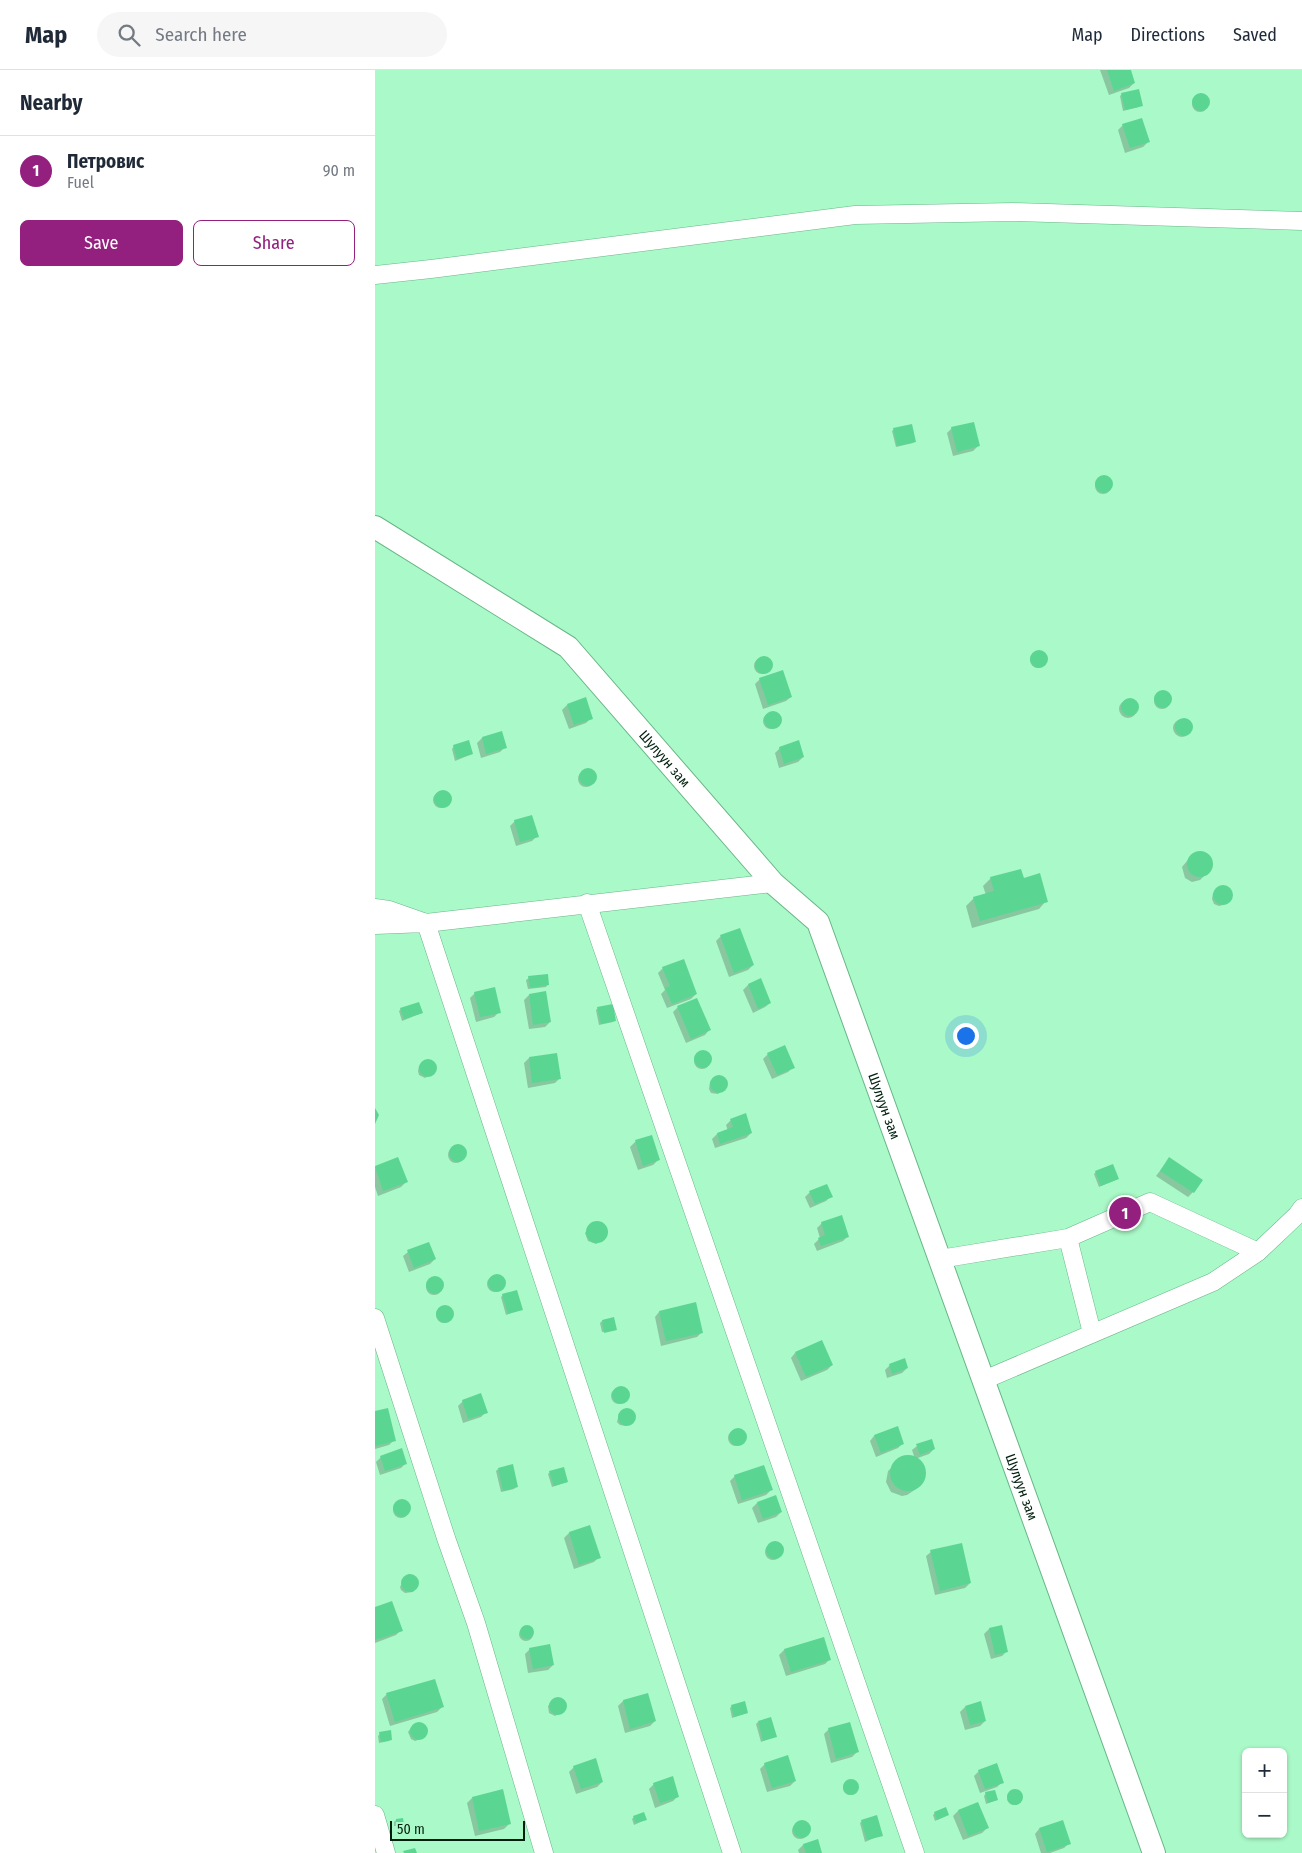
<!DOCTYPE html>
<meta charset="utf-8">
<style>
:root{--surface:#fff;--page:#f6f6f7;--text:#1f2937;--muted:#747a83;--line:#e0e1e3;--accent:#93207f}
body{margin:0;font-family:"Fira Sans Condensed",sans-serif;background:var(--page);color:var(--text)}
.controls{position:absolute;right:15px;bottom:15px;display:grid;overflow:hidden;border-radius:8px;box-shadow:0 1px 4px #0004}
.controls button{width:45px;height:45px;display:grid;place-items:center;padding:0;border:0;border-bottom:1px solid var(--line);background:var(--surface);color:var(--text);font:25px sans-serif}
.scale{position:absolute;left:15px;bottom:12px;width:135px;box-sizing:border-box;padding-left:5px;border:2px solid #001f0e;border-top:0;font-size:14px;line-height:18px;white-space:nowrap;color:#001f0e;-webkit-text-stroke:4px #aaf9c8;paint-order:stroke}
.you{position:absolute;left:590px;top:965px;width:18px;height:18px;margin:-12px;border:4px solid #fff;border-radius:50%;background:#1a73e8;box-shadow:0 0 0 8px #1a73e833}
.badge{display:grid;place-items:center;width:32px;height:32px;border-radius:50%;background:var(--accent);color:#fff;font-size:16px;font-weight:700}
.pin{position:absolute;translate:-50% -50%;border:2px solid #fff;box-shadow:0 1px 5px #0006}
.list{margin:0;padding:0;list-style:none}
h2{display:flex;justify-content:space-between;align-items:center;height:65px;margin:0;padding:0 20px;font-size:21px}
h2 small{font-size:16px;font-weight:400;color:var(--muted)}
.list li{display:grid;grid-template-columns:32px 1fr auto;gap:15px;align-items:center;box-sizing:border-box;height:70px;padding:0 20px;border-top:1px solid var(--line)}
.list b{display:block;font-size:19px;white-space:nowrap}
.list p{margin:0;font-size:16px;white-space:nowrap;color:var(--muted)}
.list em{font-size:16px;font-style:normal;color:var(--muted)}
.actions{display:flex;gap:10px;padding:15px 20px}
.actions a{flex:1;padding:11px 0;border:1px solid var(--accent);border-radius:8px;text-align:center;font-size:18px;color:var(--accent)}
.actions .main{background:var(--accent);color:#fff}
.icon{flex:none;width:28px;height:28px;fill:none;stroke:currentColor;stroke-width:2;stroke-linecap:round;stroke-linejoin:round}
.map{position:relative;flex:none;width:927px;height:1783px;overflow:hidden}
header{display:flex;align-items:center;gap:30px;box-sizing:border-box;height:70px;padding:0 25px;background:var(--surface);border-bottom:1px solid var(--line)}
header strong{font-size:24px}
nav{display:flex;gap:28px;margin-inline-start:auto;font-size:18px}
.search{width:350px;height:45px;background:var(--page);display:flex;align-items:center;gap:12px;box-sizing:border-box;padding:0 18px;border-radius:28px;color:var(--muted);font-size:19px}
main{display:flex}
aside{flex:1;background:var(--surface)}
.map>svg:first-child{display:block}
.shadow{fill:#0003}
.building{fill:#5ad692}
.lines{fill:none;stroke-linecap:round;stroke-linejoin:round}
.minor-casing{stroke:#69b688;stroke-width:19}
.tertiary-casing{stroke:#69b688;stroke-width:24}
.minor{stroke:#fff;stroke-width:18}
.tertiary{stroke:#fff;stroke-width:22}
.labels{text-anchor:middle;stroke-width:4;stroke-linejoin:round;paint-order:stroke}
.street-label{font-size:14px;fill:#001f0e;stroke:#aaf9c8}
</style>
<header>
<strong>Map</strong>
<div class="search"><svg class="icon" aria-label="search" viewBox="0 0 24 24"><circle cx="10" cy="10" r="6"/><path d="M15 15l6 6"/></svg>Search here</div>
<nav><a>Map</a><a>Directions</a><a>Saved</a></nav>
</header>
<main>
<aside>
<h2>Nearby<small></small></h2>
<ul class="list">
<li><span class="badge">1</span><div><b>Петровис</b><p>Fuel</p></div><em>90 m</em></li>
</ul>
<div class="actions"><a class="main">Save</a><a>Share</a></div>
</aside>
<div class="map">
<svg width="927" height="1783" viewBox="0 0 927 1783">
<rect width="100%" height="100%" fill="#aaf9c8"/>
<path class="shadow" d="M725 0H754L759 13 754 18 734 25Z
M747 24 766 35 764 37 748 41 745 26Z
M817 34a8 8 0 1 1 16 0a8 8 0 1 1-16 0Z
M748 55 773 72 768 77 750 83 743 60Z
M577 358 603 376 598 381 578 386 572 363Z
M519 359 540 371 538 373 521 377 517 361Z
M720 416a8 8 0 1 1 16 0a8 8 0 1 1-16 0Z
M655 590a8 8 0 1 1 16 0a8 8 0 1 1-16 0Z
M379 596a8 8 0 1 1 16 0a8 8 0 1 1-16 0Z
M385 609 416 627 411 631 388 639 380 614Z
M779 631a8 8 0 1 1 16 0a8 8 0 1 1-16 0Z
M744 639a9 9 0 1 1 18 0a9 9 0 1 1-18 0Z
M192 635 216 648 211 653 194 659 187 640Z
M388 651a8 8 0 1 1 16 0a8 8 0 1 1-16 0Z
M798 658a9 9 0 1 1 18 0a9 9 0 1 1-18 0Z
M126 663 130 677 125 682 106 688 102 673 107 668Z
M79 676 97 684 80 691 77 679Z
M405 678 428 687 423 692 404 698 400 683Z
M203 709a8 8 0 1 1 16 0a8 8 0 1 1-16 0Z
M58 730a8 8 0 1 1 16 0a8 8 0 1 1-16 0Z
M140 751 162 766 157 771 141 776 135 756Z
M824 782 832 784 836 790V799L825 810 817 812 810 808 807 797 817 785Z
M616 808 648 809 671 831 664 839 597 858 591 836 599 828 611 825 608 816Z
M848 816 854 818 857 826 852 834 844 836 839 834 837 829 838 823Z
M346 866 378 895 373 900 354 907 341 871Z
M288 898 321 924 316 929 292 938 286 924 290 920 283 903Z
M154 908 173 914 171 917 153 919 151 910Z
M385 910 395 933 390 937 378 943 368 920 373 915Z
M100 923 124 942 119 947 101 952 95 928Z
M154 925 175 952 170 957 154 959 149 930Z
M303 937 334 960 330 965 311 973 298 942Z
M223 938 240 950 238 952 224 955 221 940Z
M26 939 47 943 27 951 24 941Z
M319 991a8 8 0 1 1 16 0a8 8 0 1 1-16 0Z
M393 984 418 997 413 1002 397 1009 388 989Z
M154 988 185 1008 180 1013 153 1018 149 993Z
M51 991 58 993 60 997 57 1004 50 1008 44 1005 43 1001 44 996Z
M343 1006 347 1007 351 1011 350 1018 343 1024 336 1023 334 1019 335 1012Z
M356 1050 376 1063 371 1068 340 1078 337 1069 342 1064 353 1061 351 1055Z
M276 1067 283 1090 278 1095 263 1100 255 1077 260 1072Z
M73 1085a8 8 0 1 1 16 0a8 8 0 1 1-16 0Z
M23 1088 31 1112 26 1117 3 1126 0 1117V1097Z
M794 1089 818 1122 813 1127 781 1106Z
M721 1102 742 1109 724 1117 719 1104Z
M435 1122 456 1126 451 1131 435 1138 430 1127Z
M224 1153 230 1156 232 1162 230 1169 221 1174 213 1171 210 1163 214 1158 216 1155Z
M447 1153 473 1166 468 1171 442 1181 439 1174 445 1168 442 1158Z
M33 1182 60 1189 55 1194 34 1202 28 1186Z
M112 1214a8 8 0 1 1 16 0a8 8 0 1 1-16 0Z
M51 1217a8 8 0 1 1 16 0a8 8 0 1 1-16 0Z
M128 1225 146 1239 131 1245 126 1227Z
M61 1245a8 8 0 1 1 16 0a8 8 0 1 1-16 0Z
M284 1242 327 1262 322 1267 286 1276 280 1247Z
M227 1251 240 1260 227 1262 225 1253Z
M420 1283 457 1295 452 1300 426 1311 416 1288Z
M515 1295 532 1298 527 1303 512 1308 510 1300Z
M236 1326a8 8 0 1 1 16 0a8 8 0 1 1-16 0Z
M88 1331 111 1342 106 1347 88 1353 83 1336Z
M251 1339 255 1340 259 1344V1349L251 1356 245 1355 242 1352 244 1344Z
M0 1342 19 1370 14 1375 0 1379Z
M522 1358 528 1373 523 1378 501 1387 495 1371 499 1366Z
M353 1368a8 8 0 1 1 16 0a8 8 0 1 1-16 0Z
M542 1376 559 1379 554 1384 540 1389 537 1380Z
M6 1387 31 1393 26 1398 5 1405 1 1392Z
M533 1387 543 1390 546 1394 549 1403 546 1413 541 1419 532 1425 527 1426 516 1422 511 1412 513 1401 527 1388Z
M123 1399 141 1417 139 1419 126 1422 121 1401Z
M175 1402 192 1412 177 1417 173 1404Z
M360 1406 396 1420 391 1425 363 1434 355 1411Z
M400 1427 406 1442 401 1447 383 1453 377 1438 382 1433Z
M18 1440a8 8 0 1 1 16 0a8 8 0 1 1-16 0Z
M214 1457 224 1487 219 1492 199 1499 189 1468 194 1463Z
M390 1482a8 8 0 1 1 16 0a8 8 0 1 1-16 0Z
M556 1482 595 1513 590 1518 560 1525 551 1486Z
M34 1504 42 1508 43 1515 38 1522 30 1523 26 1520 25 1517 30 1507Z
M0 1538 26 1560 21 1565 0 1573Z
M626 1556 632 1581 627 1586 616 1589 609 1564 614 1559Z
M144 1564a7 7 0 1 1 14 0a7 7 0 1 1-14 0Z
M448 1568 455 1589 450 1594 411 1606 404 1585 409 1580Z
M155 1579 178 1595 173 1600 153 1603 150 1584Z
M12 1624 67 1637 62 1642 15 1656 7 1629Z
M272 1624 280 1651 275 1656 250 1663 243 1636 248 1631Z
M184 1628 188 1631 190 1635 187 1642 180 1646 174 1643 173 1636 179 1629Z
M357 1636 372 1643 357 1648 355 1638Z
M590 1637 610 1651 605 1656 590 1660 585 1642Z
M383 1652 401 1666 386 1672 381 1654Z
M44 1653 48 1654 52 1660 48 1668 40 1671 36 1669 33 1662 38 1655Z
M454 1659 482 1682 477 1687 456 1693 449 1664Z
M5 1664 16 1669 14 1671 4 1673 3 1666Z
M390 1694 420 1711 415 1716 392 1722 385 1699Z
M199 1697 227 1712 222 1717 201 1724 194 1702Z
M604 1701 627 1712 622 1717 605 1723 599 1706Z
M468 1718a7 7 0 1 1 14 0a7 7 0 1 1-14 0Z
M279 1714 303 1726 298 1731 280 1738 274 1719Z
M632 1728a7 7 0 1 1 14 0a7 7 0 1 1-14 0Z
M611 1723 622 1730 611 1734 609 1726Z
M97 1728 134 1754 129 1759 100 1766 92 1733Z
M603 1734 612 1758 607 1763 588 1770 578 1746 583 1741Z
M560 1743 573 1745 560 1751 558 1745Z
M259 1747 270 1750 259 1755 257 1749Z
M21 1750 28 1753 26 1756H19V1752Z
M487 1751 506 1765 490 1772 485 1753Z
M417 1761a8 8 0 1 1 16 0a8 8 0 1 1-16 0Z
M664 1759 694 1773 689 1778 675 1783H666L660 1764Z
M442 1771 446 1783H424L423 1780 428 1775Z"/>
<path class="building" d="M732 0H756L760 13 739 21Z
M764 19 768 36 750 40 746 23Z
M817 32a9 9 0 1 1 18 0a9 9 0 1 1-18 0Z
M767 48 775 72 755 78 747 54Z
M599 352 605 376 582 382 576 357Z
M537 354 541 372 522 376 518 358Z
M720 414a9 9 0 1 1 18 0a9 9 0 1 1-18 0Z
M655 589a9 9 0 1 1 18 0a9 9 0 1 1-18 0Z
M380 595a9 9 0 1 1 18 0a9 9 0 1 1-18 0Z
M408 600 417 627 393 635 384 608Z
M779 629a9 9 0 1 1 18 0a9 9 0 1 1-18 0Z
M211 627 218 649 199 655 192 634Z
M746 637a9 9 0 1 1 18 0a9 9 0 1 1-18 0Z
M389 650a9 9 0 1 1 18 0a9 9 0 1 1-18 0Z
M800 657a9 9 0 1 1 18 0a9 9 0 1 1-18 0Z
M127 661 132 678 111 684 107 667Z
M94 670 98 684 82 689 78 675Z
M424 670 429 687 409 694 404 677Z
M204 707a9 9 0 1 1 18 0a9 9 0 1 1-18 0Z
M59 729a9 9 0 1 1 18 0a9 9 0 1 1-18 0Z
M157 745 164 767 145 772 139 750Z
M812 794a13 13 0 1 1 26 0a13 13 0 1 1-26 0Z
M646 799 649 808 665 803 673 832 605 851 598 827 619 821 615 807Z
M838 825a10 10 0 1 1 20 0a10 10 0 1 1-20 0Z
M365 858 379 895 359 903 345 865Z
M309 889 322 924 297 934 290 918 295 916 287 897Z
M173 904 174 915 155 918 153 906Z
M386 908 396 933 383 939 373 914Z
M120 917 126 943 105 947 99 922Z
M171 921 176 952 158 955 154 924Z
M322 928 336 960 316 969 302 936Z
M44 932 48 943 29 949 25 938Z
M238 934 241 951 226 954 222 937Z
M410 975 420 998 402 1005 392 983Z
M319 989a9 9 0 1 1 18 0a9 9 0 1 1-18 0Z
M182 983 186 1009 157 1013 154 987Z
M44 998a9 9 0 1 1 18 0a9 9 0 1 1-18 0Z
M335 1014a9 9 0 1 1 18 0a9 9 0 1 1-18 0Z
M0 1038 4 1045 0 1054Z
M371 1043 377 1063 345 1074 342 1063 358 1057 355 1049Z
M277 1065 285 1090 268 1096 260 1070Z
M74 1083a9 9 0 1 1 18 0a9 9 0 1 1-18 0Z
M23 1087 33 1112 8 1121 0 1096Z
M794 1087 828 1110 819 1123 785 1101Z
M738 1094 744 1109 726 1116 720 1101Z
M452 1114 458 1127 440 1134 434 1121Z
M467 1145 474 1167 446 1176 443 1168 450 1165 446 1152Z
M211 1162a11 11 0 1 1 22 0a11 11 0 1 1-22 0Z
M54 1172 61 1189 39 1198 32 1180Z
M113 1213a9 9 0 1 1 18 0a9 9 0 1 1-18 0Z
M51 1215a9 9 0 1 1 18 0a9 9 0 1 1-18 0Z
M142 1220 148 1240 133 1244 127 1224Z
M321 1232 328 1263 291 1271 284 1241Z
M61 1244a9 9 0 1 1 18 0a9 9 0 1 1-18 0Z
M239 1247 242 1260 229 1263 227 1250Z
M447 1270 458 1295 431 1307 420 1282Z
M530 1288 533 1298 517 1304 514 1294Z
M237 1325a9 9 0 1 1 18 0a9 9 0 1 1-18 0Z
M106 1323 113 1343 93 1349 87 1330Z
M13 1338 21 1371 0 1376V1341Z
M243 1347a9 9 0 1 1 18 0a9 9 0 1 1-18 0Z
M523 1356 529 1374 506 1383 499 1365Z
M354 1367a9 9 0 1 1 18 0a9 9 0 1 1-18 0Z
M557 1369 560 1379 545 1385 541 1374Z
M27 1378 32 1394 10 1401 5 1386Z
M515 1403a18 18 0 1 1 36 0a18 18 0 1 1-36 0Z
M138 1394 143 1417 128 1421 123 1398Z
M389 1395 398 1420 367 1430 359 1405Z
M189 1397 193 1412 179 1416 174 1401Z
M401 1425 407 1442 388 1449 382 1432Z
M18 1438a9 9 0 1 1 18 0a9 9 0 1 1-18 0Z
M215 1455 226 1488 204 1495 194 1462Z
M391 1480a9 9 0 1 1 18 0a9 9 0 1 1-18 0Z
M587 1473 596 1513 565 1521 555 1480Z
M26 1513a9 9 0 1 1 18 0a9 9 0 1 1-18 0Z
M17 1531 28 1561 0 1570V1537Z
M627 1555 633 1582 620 1585 614 1558Z
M145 1562a7 7 0 1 1 14 0a7 7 0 1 1-14 0Z
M449 1567 456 1590 416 1602 409 1579Z
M175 1574 179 1595 158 1599 154 1578Z
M60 1609 69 1637 20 1652 11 1623Z
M273 1623 281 1651 255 1659 248 1630Z
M174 1636a9 9 0 1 1 18 0a9 9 0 1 1-18 0Z
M370 1631 373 1643 359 1647 356 1635Z
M606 1631 611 1651 595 1655 590 1636Z
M396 1647 402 1667 388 1671 383 1651Z
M35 1661a9 9 0 1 1 18 0a9 9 0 1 1-18 0Z
M475 1652 484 1682 461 1689 453 1658Z
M16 1660 17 1670 6 1672 4 1662Z
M413 1685 421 1711 397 1718 389 1693Z
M221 1688 228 1712 206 1719 198 1696Z
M622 1693 629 1713 610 1719 603 1700Z
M298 1706 304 1727 285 1733 278 1713Z
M468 1717a8 8 0 1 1 16 0a8 8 0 1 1-16 0Z
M128 1719 136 1754 104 1761 97 1727Z
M632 1727a8 8 0 1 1 16 0a8 8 0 1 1-16 0Z
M620 1720 623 1730 613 1733 610 1722Z
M603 1732 614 1758 593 1766 583 1740Z
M571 1737 574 1745 562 1750 559 1742Z
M269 1742 272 1750 261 1753 258 1746Z
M502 1745 508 1766 492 1770 486 1750Z
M28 1748 29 1754 21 1755V1749Z
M688 1750 696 1774 672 1782 664 1758Z
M418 1759a9 9 0 1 1 18 0a9 9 0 1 1-18 0Z
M443 1769 447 1783H431L428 1774Z
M40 1778 42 1783H29L28 1781Z"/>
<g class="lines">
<g class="minor-casing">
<path id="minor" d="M0 205 56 199 480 145 638 142 927 151
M212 833 540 1783
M0 838 14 840 51 853 357 1783
M0 855 51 853 398 813
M565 1189 693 1168
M0 1248 71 1468 101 1553 169 1783
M717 1263 693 1168 775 1132 883 1182
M609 1310 838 1212 883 1182 922 1145 927 1138
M0 1745 11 1783"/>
</g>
<g class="tertiary-casing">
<g id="tertiary">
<path id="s1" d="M0 457 193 577 398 813 443 852 779 1783"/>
</g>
</g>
<use href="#minor" class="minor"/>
<use href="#tertiary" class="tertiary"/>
</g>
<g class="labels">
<g class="street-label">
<text dy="5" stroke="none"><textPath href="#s1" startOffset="375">Шулуун зам</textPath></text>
<text dy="5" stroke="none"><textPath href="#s1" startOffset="795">Шулуун зам</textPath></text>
<text dy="5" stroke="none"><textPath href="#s1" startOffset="1200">Шулуун зам</textPath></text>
</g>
</g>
</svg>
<div class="controls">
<button>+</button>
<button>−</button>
</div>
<div class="scale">50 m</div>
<div class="you"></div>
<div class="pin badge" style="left:750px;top:1143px">1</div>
</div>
</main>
